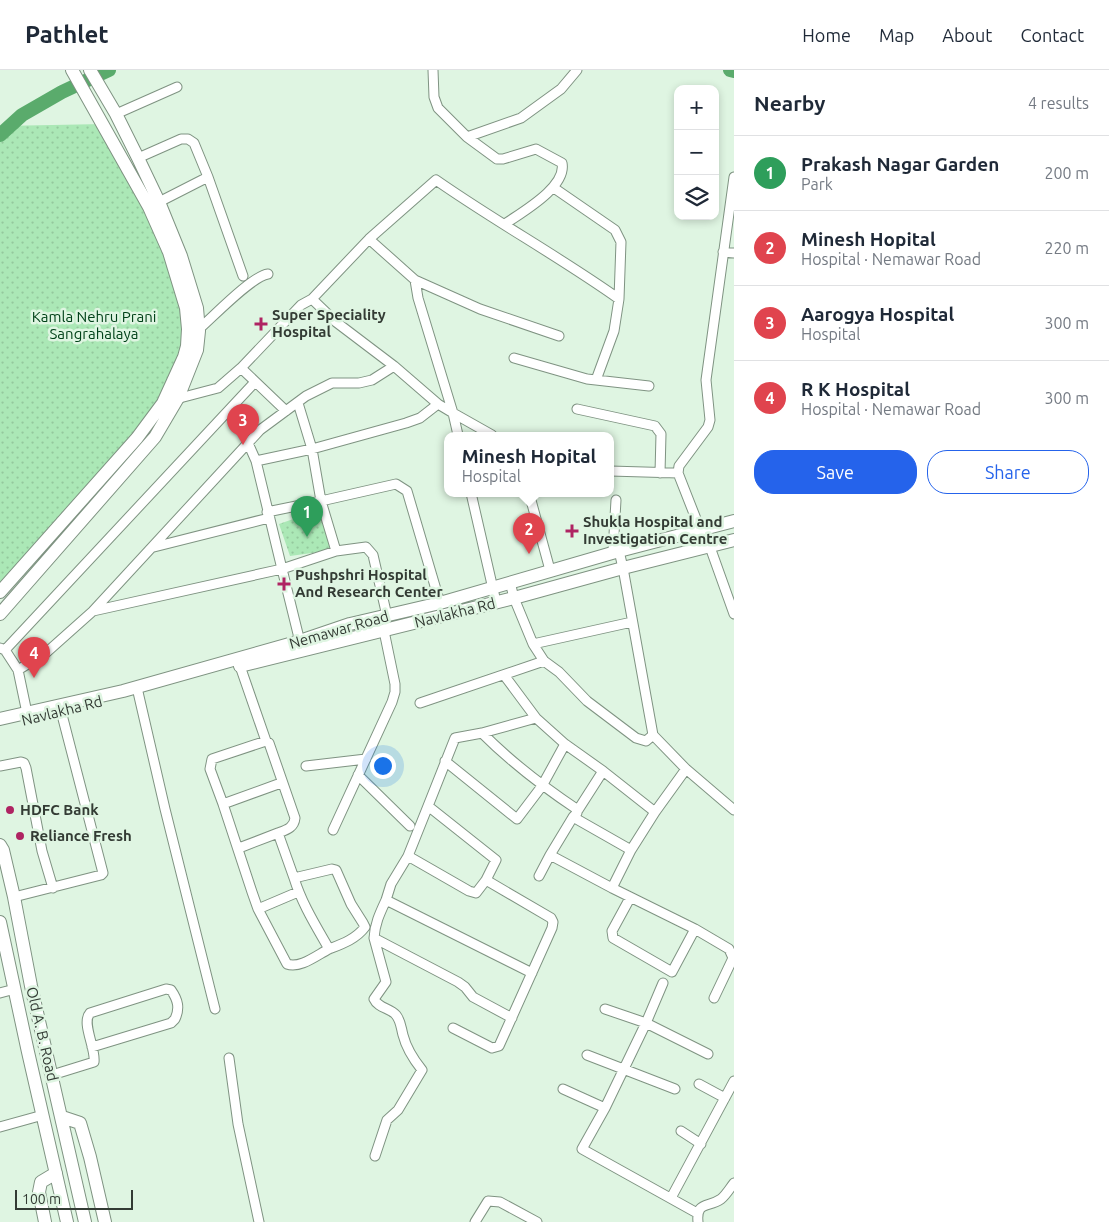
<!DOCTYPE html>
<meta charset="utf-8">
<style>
:root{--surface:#fff;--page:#f2f2f3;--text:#1f2937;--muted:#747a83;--line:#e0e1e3;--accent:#2563eb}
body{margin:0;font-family:Ubuntu,sans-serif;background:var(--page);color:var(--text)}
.controls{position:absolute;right:15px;top:15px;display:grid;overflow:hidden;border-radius:10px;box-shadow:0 2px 8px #0003}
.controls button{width:45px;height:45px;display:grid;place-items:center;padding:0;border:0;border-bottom:1px solid var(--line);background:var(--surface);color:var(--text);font:25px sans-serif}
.scale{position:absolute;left:15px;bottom:12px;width:118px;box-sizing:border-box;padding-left:5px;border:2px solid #333b34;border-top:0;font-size:14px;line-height:18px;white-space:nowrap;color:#333b34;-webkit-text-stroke:4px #dff5e2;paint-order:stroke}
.you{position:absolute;left:382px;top:695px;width:18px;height:18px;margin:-12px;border:4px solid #fff;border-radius:50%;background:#1a73e8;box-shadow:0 0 0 8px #1a73e833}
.badge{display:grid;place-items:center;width:32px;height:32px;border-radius:50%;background:var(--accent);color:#fff;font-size:16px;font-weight:700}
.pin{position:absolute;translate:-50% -41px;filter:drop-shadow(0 1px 2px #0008)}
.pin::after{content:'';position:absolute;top:26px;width:18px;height:15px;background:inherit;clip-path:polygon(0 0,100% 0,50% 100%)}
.popup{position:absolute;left:444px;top:362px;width:170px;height:65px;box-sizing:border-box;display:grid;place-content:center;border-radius:10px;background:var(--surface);filter:drop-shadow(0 1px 4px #0005);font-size:16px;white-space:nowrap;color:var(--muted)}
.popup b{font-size:19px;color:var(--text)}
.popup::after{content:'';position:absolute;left:50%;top:100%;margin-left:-10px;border:10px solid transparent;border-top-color:var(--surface)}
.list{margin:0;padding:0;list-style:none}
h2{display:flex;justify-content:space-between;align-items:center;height:65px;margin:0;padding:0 20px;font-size:21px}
h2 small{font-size:16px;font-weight:400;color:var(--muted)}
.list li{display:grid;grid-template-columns:32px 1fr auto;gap:15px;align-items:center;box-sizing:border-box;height:75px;padding:0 20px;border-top:1px solid var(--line)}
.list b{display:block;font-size:19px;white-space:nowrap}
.list p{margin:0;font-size:16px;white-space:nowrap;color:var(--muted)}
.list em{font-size:16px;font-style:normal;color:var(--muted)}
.actions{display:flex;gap:10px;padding:15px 20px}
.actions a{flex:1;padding:11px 0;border:1px solid var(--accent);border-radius:20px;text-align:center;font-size:18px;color:var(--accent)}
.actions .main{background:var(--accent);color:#fff}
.icon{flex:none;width:28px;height:28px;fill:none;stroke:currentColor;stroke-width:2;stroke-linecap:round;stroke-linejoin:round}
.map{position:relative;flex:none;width:734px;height:1152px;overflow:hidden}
header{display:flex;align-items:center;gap:30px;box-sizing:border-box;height:70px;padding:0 25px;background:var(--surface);border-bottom:1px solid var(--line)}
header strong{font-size:24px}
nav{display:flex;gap:28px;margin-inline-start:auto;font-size:18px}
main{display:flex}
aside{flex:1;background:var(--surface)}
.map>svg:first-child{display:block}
.park{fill:url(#park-dots)}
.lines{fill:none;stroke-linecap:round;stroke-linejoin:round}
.river{stroke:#5aab6c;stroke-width:14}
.street-casing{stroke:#7f9382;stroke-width:11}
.secondary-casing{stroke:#7f9382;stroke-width:14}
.street{stroke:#fff;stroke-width:9}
.secondary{stroke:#fff;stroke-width:12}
.poi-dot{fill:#af2362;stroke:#dff5e2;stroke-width:2}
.labels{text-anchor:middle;stroke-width:5;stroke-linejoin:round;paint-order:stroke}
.poi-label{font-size:15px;font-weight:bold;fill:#333b34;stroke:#dff5e2;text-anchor:start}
.park-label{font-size:15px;fill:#004118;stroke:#dff5e2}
.street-label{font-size:15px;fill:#333b34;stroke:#dff5e2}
</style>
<header>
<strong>Pathlet</strong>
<nav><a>Home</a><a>Map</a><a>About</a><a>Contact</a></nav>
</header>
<main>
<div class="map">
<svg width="734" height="1152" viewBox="0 0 734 1152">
<defs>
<pattern id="park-dots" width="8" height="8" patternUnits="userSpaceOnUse" patternTransform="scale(1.25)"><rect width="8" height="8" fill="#abe8b6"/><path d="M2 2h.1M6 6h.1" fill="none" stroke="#94c89d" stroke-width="1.8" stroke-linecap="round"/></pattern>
</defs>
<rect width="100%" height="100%" fill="#dff5e2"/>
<path class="park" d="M104 54 149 137 188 259 163 333 0 522V56Z
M322 439 334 480 290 486 279 454Z"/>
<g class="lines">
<path class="river" d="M730 0 734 1
M0 65 22 45 62 22 109 0"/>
<g class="street-casing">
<path id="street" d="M433 0 434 27 438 38 467 67 521 48 561 19 577 0
M116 44 177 17
M467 67 497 89H503L536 79 562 93C567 117 522 142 505 154
M138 88 181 69H188L194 73 208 107 159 132
M208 107 243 206
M734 107 706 310 710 350 708 357 679 396 678 403 700 459 710 477 734 544
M554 118 615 160 621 172 619 229
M369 169 415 210 480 239 559 266
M723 182 734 183
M415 210 418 228 453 343 492 365
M199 259C213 247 252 206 268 204
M394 296 438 334 453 343 458 365
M241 298 286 341
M596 310 649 316
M176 329 218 318 241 298 301 235 312 229
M298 333 312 379 321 431 396 414 407 421 440 533
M577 339 655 356 661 364 660 403
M256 391 312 379 406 353 420 348 438 334
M610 401 678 403
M471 423 496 532
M529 423 550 500
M267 442 321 431 336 481
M154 477 269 448
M619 481 623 498 653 665 686 699 734 740
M613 482 616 430
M510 512 514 528 533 574 544 591 559 602 587 631 636 668 646 671 653 665
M93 541 282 499 256 391 248 373 260 360 306 326 332 313H359L372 310 394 296 336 252 312 229 369 169 436 110C496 152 560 187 619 229L614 261 596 310 587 309 514 288
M533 574 632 552
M301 576 282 499 336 481 366 477 373 485 387 546
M0 578 5 580 18 600
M5 580 255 312
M240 596 266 671
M138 622 165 739 215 939
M420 633 544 591
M27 643 18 600 47 582 93 541 248 373
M536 648 565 674
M482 663C513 694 542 716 578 740L603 701
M445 691 517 749 542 716 565 674 603 701 655 742 686 699
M0 696 21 692 24 693 26 698 42 781 53 818
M306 696 366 689
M358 705 410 756
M223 734 281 713
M428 736 496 790 486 810 476 823 469 821 408 786Z
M428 736 455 668 482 663 536 648 504 605
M577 743 573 747 631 780 655 742
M573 747 550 785 612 818 631 780
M333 760 392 632 395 622V614L384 561
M239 778 278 763
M539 806 550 785
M294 808 278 763C286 760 294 758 295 748L269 673 266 671 212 689 210 699 223 734 252 822 258 839 287 894C300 899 317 885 329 879 316 856 302 834 294 808L332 799 336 800 351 834 363 853 365 857C356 869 342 874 329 879
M612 818 695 859 729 879 733 888 714 928
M14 827 101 805 103 803 61 641
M630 828 612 861 613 868 672 902 695 859
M386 830 391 814 408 786
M258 839 298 822
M374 868 386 912 374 929C378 938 390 938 396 945 401 951 401 958 403 965 406 977 414 990 422 1000L398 1040 387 1050 375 1086
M0 923 15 919
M605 939 646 953 663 913
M512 948 473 927 465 917 458 912 374 868C375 853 380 843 386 830L532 903
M453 958 492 978 499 976 552 858 553 852 551 848 486 810
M587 985 675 1019
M229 988 238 1054 259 1152
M52 1005 94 992C96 978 81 953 90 943L166 919 171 920C178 930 180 938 175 949L171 953 92 977
M699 1014 725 1028
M563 1019 605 1038
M0 1057 43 1045
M681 1061 701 1074
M671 1128 734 1011
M697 1143 582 1079 605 1038 646 953 708 984
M475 1152 488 1131 500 1132 537 1152
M698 1152C696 1131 708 1138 721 1129 726 1125 730 1118 734 1113"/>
</g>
<g class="secondary-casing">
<path id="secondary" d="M0 522 137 368 163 333 184 287 187 276 188 259 186 238 169 182 149 137 72 0
M0 544 155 367 178 328 197 280 199 261 197 238 181 186 159 132 138 88 116 44 90 0
M240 596 514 528 623 498 734 470
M0 649 123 621 300 571 350 554 440 533 619 481 734 451
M0 775 3 780 14 827 31 916 85 1152
M0 852 28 982 67 1152
M62 1047 80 1053 90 1087 105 1152
M45 1152 39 1122 41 1112 56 1103"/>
</g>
<use href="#street" class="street"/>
<use href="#secondary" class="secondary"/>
</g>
<g class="poi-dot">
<path d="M258.5 246.5h5v5h5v5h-5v5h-5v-5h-5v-5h5z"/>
<path d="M569.5 453.5h5v5h5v5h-5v5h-5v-5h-5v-5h5z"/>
<path d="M281.5 506.5h5v5h5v5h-5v5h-5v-5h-5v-5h5z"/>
<circle cx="10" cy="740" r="5"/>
<circle cx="20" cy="766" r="5"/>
</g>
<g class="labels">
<g class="poi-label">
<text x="272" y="250">Super Speciality<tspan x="272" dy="17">Hospital</tspan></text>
<text x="583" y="457">Shukla Hospital and<tspan x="583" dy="17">Investigation Centre</tspan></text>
<text x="295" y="510">Pushpshri Hospital<tspan x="295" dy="17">And Research Center</tspan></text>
<text x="20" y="745">HDFC Bank</text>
<text x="30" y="771">Reliance Fresh</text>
</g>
<g class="park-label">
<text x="94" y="252">Kamla Nehru Prani<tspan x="94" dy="17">Sangrahalaya</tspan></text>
</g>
<g class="street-label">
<text transform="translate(455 543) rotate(-14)" y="5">Navlakha Rd</text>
<text transform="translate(339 560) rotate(-16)" y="5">Nemawar Road</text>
<text transform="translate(62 641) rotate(-14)" y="5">Navlakha Rd</text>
<text transform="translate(42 964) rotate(77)" y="5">Old A. B. Road</text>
</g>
</g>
</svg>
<div class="controls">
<button>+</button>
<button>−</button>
<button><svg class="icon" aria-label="layers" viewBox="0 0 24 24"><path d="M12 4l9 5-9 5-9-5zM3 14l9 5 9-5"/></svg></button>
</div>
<div class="scale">100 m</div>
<div class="you"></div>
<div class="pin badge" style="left:307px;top:467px;background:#2e9e5b">1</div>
<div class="pin badge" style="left:529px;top:484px;background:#e0444e">2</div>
<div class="popup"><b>Minesh Hopital</b>Hospital</div>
<div class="pin badge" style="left:243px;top:375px;background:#e0444e">3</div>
<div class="pin badge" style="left:34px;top:608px;background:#e0444e">4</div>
</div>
<aside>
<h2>Nearby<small>4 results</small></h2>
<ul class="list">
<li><span class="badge" style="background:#2e9e5b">1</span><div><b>Prakash Nagar Garden</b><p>Park</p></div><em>200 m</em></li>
<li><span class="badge" style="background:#e0444e">2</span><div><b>Minesh Hopital</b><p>Hospital · Nemawar Road</p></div><em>220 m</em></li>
<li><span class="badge" style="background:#e0444e">3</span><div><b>Aarogya Hospital</b><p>Hospital</p></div><em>300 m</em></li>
<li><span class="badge" style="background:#e0444e">4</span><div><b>R K Hospital</b><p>Hospital · Nemawar Road</p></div><em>300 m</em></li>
</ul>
<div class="actions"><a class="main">Save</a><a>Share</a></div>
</aside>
</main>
